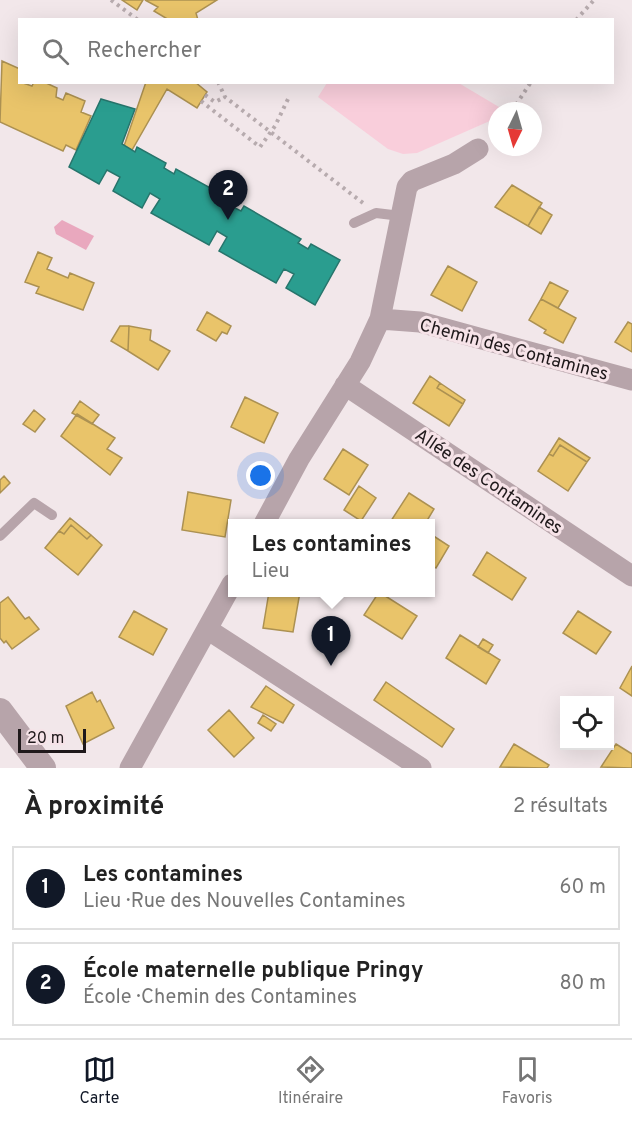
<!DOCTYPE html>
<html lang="fr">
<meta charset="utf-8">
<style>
:root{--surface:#fff;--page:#f6f6f6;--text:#222;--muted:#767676;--line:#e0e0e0;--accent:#111827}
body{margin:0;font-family:Overpass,sans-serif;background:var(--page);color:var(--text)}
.controls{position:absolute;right:18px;bottom:18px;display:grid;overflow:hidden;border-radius:0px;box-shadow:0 6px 24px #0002}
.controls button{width:54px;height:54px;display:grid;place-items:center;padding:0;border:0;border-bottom:2px solid var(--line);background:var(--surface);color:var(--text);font:30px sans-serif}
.compass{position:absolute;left:488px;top:102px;width:54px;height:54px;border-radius:50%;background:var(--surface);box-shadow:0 6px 24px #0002;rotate:185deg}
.scale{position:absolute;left:18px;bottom:15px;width:68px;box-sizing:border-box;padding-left:6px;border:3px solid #1f191b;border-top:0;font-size:16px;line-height:21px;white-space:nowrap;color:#1f191b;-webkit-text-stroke:4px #f6e3e8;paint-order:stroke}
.you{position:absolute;left:261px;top:476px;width:21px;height:21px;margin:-15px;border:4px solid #fff;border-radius:50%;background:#1a73e8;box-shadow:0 0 0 9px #1a73e833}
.badge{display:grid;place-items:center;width:39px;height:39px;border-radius:50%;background:var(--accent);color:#fff;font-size:20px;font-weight:700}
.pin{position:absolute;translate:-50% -50px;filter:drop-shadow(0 2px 3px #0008)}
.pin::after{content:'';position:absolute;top:32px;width:21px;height:18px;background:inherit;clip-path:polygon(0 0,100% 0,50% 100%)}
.popup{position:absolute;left:228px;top:519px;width:207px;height:78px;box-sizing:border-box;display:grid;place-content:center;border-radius:0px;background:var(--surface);filter:drop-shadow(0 2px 4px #0005);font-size:20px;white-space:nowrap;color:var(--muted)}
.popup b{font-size:22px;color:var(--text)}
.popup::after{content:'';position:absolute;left:50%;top:100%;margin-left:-12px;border:12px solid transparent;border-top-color:var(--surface)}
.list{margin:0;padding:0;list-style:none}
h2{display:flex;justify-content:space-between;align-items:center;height:78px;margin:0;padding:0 24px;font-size:26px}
h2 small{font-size:20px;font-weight:400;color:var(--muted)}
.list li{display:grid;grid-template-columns:39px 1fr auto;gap:18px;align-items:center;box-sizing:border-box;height:84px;margin:0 12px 12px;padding:0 12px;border:2px solid var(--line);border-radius:0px}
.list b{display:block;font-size:22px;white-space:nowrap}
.list p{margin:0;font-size:20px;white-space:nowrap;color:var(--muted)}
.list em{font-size:20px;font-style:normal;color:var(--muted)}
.icon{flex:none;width:33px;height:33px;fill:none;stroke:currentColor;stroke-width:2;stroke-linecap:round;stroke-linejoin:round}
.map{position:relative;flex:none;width:632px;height:768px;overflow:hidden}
.search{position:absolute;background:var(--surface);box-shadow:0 6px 24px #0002;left:18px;right:18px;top:18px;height:66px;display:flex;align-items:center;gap:15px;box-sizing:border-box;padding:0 21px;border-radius:0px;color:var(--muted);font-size:22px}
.sheet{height:270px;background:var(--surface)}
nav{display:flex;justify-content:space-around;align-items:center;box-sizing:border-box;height:84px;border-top:2px solid var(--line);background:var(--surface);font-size:16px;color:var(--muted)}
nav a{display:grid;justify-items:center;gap:3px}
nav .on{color:var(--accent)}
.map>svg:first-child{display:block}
.green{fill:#f9cedb}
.water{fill:#e9a8be}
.homes{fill:#e9c46a;stroke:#ac9152;stroke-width:1.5}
.schools{fill:#2a9d8f;stroke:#27756c;stroke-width:1.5}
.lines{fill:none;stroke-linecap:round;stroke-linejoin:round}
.path{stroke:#b7abae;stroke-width:4;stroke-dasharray:3 4.5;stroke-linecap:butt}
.service{stroke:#b7a4aa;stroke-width:10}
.minor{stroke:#b7a4aa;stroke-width:21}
.tertiary{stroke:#b7a4aa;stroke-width:26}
.labels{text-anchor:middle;stroke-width:6;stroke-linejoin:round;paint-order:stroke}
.street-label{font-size:18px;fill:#1f191b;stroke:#f6e3e8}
</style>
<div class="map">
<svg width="632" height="768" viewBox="0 0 632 768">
<rect width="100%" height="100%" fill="#f2e7ea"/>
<path class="green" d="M457 82 499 107 492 120 417 153 403 154 388 149 318 97 327 83Z"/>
<path class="water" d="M62 220 94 236 86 250 56 234 54 227Z"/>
<path class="homes" d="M122 0H143L137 10Z
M145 0H217L196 13 198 20H169L154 11 158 7Z
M2 61 20 69V82L32 86 34 82H44L57 88 56 97 63 100 66 93 85 101 81 112 91 116 76 150 66 145 63 151 0 122Z
M146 82H195L207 92 197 108 167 89 132 150 124 146Z
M512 185 542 203 528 226 495 207Z
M539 207 552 215 541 234 528 226Z
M38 252 52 258 47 269 68 278 70 273 94 283 83 310 36 293 39 287 25 282Z
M448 266 477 282 462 311 431 295Z
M550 282 568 291 558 308 541 299Z
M541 299 576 318 563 343 544 333 546 330 529 320Z
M207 312 231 326 227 334 222 332 216 341 197 330Z
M628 322 632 324V352L615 342Z
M120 326H129L128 351 111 341Z
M129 326 151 330 150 340 170 351 158 370 128 351Z
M430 376 440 383 437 388 463 404 449 426 413 403Z
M440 383 465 400 463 404 437 388Z
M245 397 278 413 264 443 231 427Z
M80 401 99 415 92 424 72 413Z
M34 410 45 419 35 432 23 424Z
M77 414 115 438 107 449 122 458 110 475 61 436Z
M559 438 590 458 587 462 560 445 553 456 549 454Z
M560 445 587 462 568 491 538 471 549 454 553 456Z
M343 449 368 465 349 495 324 479Z
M4 476 10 483 0 493V480Z
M359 486 376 498 361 521 344 510Z
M188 492 231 500 225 537 182 530Z
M409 493 434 509 425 524H389Z
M70 518 91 535 87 539 71 525 64 534 59 531Z
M71 525 87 539 91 535 102 545 78 575 45 548 59 531 64 534Z
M432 535 449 546 436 568 430 564Z
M487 552 526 578 512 600 473 575Z
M269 592H300L293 632 263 628Z
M379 592 417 616 402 639 364 615Z
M8 597 25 619 29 617 39 629 12 649 6 641 4 643 0 638V603Z
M134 611 167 629 153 655 119 637Z
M578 611 611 632 596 654 563 633Z
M460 635 500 660 486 684 446 658Z
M483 639 493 645 488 653 478 647Z
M632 666V696L620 688Z
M386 682 454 729 442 747 374 700Z
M266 686 294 705 283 723 251 707Z
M92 692 97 702 100 700 114 728 83 744 66 706Z
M229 710 254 738 234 757 208 730Z
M263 715 276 724 271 731 258 723Z
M514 744 549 765 547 768 500 767Z
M616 744 632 754V768L601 767Z"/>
<path class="schools" d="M101 99 135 109 122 144 135 152 137 147 166 163 164 168 174 174 176 169 234 201 231 206 241 211 244 206 301 239 298 243 308 249 311 244 340 260 315 305 286 288 294 274 284 269 276 283 219 251 227 237 217 231 209 245 151 213 160 199 150 193 142 208 113 191 120 177 107 170 99 184 69 167Z"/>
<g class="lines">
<path class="path" d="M111 0 138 20
M576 20 594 0
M218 82 225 97 363 203
M205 95 215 102 225 97
M201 101 260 147 275 126 288 99
M512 111 531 82"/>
<path class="service" d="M354 223 376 213 401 216
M0 536 34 503 52 515"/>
<path class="minor" d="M380 319 407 187 412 181 454 164 478 149
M345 385 632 576
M264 524 299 459 360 362 380 319 420 322 632 380
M207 629 421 768
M130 768 232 584"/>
<path class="tertiary" d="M0 711 43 768"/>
</g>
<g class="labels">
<g class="street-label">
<text transform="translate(514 349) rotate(15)" y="6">Chemin des Contamines</text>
<text transform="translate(489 481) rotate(34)" y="6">Allée des Contamines</text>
</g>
</g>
</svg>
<div class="controls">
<button><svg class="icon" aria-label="locate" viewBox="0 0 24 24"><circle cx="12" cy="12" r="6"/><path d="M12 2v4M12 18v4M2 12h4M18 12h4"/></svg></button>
</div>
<svg class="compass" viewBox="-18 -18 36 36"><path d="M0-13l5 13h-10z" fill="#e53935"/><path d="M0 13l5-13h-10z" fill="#767676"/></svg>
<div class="scale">20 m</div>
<div class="you"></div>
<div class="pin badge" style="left:331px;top:666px">1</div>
<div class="popup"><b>Les contamines</b>Lieu</div>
<div class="pin badge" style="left:228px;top:220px">2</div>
<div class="search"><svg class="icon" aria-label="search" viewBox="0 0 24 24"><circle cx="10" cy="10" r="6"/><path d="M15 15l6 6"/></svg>Rechercher</div>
</div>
<section class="sheet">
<h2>À proximité<small>2 résultats</small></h2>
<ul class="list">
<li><span class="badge">1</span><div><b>Les contamines</b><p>Lieu · Rue des Nouvelles Contamines</p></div><em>60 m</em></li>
<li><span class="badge">2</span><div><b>École maternelle publique Pringy</b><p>École · Chemin des Contamines</p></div><em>80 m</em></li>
</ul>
</section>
<nav>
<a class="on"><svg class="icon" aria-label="map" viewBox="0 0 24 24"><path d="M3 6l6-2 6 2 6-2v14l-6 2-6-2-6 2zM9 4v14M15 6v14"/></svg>Carte</a>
<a><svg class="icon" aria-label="directions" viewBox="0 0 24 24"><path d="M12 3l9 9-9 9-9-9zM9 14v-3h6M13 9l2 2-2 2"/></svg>Itinéraire</a>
<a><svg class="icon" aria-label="saved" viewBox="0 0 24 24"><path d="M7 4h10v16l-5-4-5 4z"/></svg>Favoris</a>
</nav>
